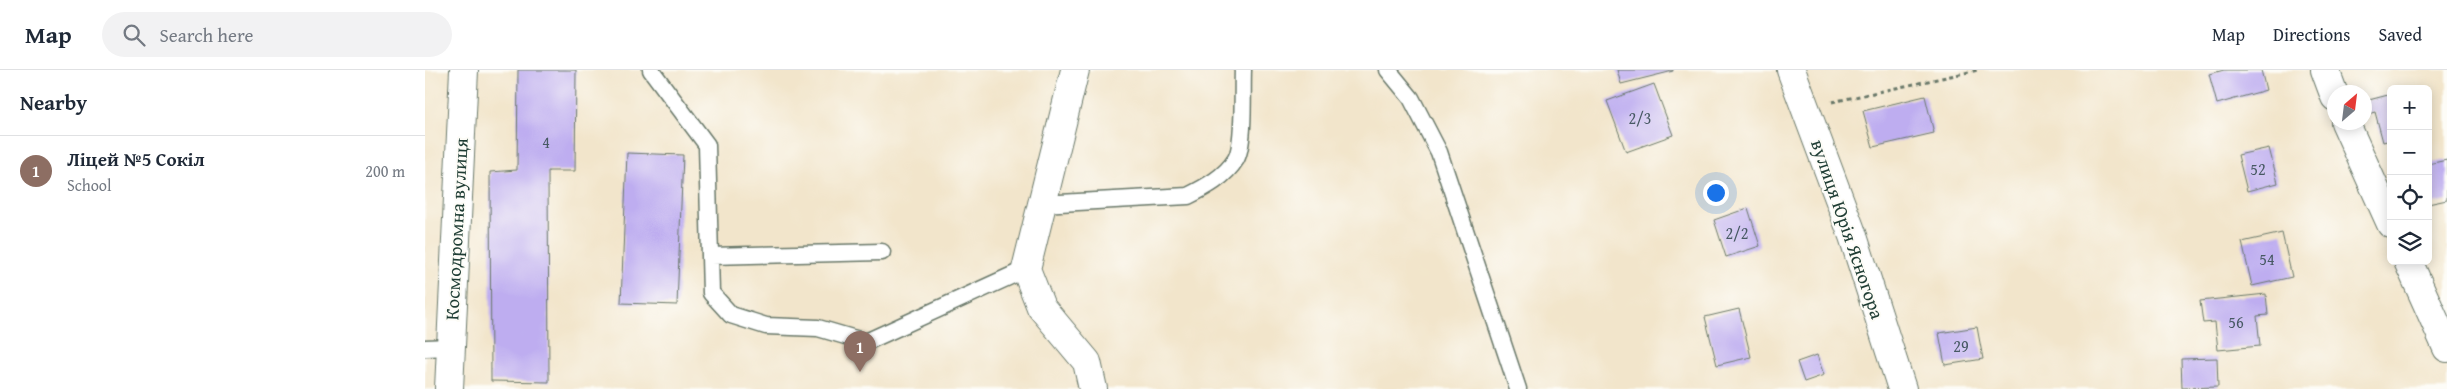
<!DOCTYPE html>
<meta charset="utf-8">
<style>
:root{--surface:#fff;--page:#f2f2f3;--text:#1f2937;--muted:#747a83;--line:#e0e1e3;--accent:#db2777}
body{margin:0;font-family:"Gentium Book Plus",serif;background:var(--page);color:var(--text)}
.controls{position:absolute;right:15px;top:15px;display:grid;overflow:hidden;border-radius:8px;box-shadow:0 2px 12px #0003}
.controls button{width:45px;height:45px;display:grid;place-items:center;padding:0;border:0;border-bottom:1px solid var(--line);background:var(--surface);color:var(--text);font:25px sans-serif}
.compass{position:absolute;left:1902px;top:15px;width:45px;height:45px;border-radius:50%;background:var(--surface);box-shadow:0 2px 12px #0003;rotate:28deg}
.you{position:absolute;left:1290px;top:122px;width:18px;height:18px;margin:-12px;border:4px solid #fff;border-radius:50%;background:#1a73e8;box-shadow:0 0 0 8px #1a73e833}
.badge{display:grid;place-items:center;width:32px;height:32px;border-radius:50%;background:var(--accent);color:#fff;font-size:16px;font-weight:700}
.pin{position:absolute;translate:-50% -41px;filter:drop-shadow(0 1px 2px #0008)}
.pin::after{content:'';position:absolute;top:26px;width:18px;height:15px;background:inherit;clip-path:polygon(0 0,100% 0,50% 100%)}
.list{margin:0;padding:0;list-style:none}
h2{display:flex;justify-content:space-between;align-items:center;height:65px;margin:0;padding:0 20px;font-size:21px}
h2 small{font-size:16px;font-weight:400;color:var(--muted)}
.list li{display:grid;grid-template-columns:32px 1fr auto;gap:15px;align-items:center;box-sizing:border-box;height:70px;padding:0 20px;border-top:1px solid var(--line)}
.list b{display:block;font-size:19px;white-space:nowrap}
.list p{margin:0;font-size:16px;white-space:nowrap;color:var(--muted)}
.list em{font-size:16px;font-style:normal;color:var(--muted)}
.icon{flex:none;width:28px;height:28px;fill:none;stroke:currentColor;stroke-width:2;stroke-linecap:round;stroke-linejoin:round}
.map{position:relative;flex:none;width:2022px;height:319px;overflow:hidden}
header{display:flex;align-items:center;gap:30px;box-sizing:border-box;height:70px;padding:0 25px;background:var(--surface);border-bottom:1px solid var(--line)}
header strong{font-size:24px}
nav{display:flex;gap:28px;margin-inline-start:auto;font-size:18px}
.search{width:350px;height:45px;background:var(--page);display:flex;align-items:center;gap:12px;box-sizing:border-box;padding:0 18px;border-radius:28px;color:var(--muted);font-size:19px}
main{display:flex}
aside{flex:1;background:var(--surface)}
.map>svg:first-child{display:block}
.building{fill:#beadf0}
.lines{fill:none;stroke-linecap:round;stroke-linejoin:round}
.service-casing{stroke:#697869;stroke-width:19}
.minor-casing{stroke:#697869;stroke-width:30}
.path{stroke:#697869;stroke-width:3;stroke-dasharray:4 4;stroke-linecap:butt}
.service{stroke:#fff;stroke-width:16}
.minor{stroke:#fff;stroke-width:28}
.labels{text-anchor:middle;stroke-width:4;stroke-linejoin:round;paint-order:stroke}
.number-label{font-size:16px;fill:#475963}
.street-label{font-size:19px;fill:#1f3d34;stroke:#fdfcf7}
</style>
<header>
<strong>Map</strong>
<div class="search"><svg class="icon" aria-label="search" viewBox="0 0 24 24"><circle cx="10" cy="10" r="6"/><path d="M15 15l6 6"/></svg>Search here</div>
<nav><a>Map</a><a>Directions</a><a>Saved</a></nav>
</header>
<main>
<aside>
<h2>Nearby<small></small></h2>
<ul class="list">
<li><span class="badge" style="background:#8d6e63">1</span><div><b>Ліцей №5 Сокіл</b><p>School</p></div><em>200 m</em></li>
</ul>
</aside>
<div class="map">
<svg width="2022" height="319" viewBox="0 0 2022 319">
<rect width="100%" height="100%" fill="#fdfcf7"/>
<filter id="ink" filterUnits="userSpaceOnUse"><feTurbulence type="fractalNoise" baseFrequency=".02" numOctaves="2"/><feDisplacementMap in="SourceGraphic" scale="10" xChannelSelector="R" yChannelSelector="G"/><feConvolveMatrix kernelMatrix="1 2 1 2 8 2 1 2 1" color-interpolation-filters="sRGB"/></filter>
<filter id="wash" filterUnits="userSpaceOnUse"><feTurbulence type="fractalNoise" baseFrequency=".0096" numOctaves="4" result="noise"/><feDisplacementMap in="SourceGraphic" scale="20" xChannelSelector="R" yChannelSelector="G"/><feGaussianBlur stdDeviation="1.12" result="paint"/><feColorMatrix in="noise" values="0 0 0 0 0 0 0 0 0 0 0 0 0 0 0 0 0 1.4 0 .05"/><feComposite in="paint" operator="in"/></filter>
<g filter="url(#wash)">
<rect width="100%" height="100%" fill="#f2e5cb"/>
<g id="blocks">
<path class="building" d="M93 0H151L150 101H123L124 312 66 311 65 102 92 100Z
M1192 0H1248V1L1196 14Z
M1799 0H1836L1841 20 1792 34 1784 4Z
M1229 14 1248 65 1201 82 1182 31Z
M1963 25 1966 35V70L1958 72 1950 42 1943 44 1940 31Z
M1500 26 1509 63 1448 77 1438 41Z
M1844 78 1853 113 1822 121 1813 85Z
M202 83 258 85 252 235 196 233Z
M2022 90V130L2003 134V94Z
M1323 138 1335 176 1301 187 1289 150Z
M1857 163 1867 207 1827 216 1817 172Z
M1841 224 1843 245 1832 246 1835 276 1793 280 1790 252 1778 253 1775 231Z
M1314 239 1326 287 1292 295 1280 247Z
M1552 257 1558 289 1520 295 1514 263Z
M1392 285 1399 305 1379 312 1372 292Z
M1792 288 1793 317 1757 318 1756 289Z"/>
</g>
</g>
<g filter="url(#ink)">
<use href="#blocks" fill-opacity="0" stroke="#697869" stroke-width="1"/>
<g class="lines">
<g class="service-casing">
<path id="service" d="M226 0 282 75 286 223 306 245 341 256 393 258 441 272 601 199
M963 0 986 28 1014 82 1093 319
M616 134 763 126C781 117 800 107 811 89 820 73 817 20 818 0
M286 186 457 182
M0 278 25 277"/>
</g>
<g class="minor-casing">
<path id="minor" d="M650 0 601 199 616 237 662 292 668 319
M1366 0 1428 166 1477 319
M1900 0 1910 27
M1920 52 1966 154
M1983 191 2022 278
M24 319 39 0"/>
</g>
<path class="path" d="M1407 32 1553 0"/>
<use href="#service" class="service"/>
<use href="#minor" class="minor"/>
</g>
</g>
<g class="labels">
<g class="number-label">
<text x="1215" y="54">2/3</text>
<text x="121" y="78">4</text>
<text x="1833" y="105">52</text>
<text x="1312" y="169">2/2</text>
<text x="1842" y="195">54</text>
<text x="1811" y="258">56</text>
<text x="1536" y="282">29</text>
</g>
<g class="street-label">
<text transform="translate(31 159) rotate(-87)" y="7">Космодромна вулиця</text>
<text transform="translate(1423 159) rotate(71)" y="7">вулиця Юрія Ясногора</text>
</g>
</g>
</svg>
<div class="controls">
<button>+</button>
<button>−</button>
<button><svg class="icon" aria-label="locate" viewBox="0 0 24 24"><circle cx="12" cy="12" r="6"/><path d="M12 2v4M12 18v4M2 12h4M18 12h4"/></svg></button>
<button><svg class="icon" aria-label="layers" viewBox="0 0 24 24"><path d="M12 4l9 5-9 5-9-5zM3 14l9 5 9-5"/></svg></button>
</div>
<svg class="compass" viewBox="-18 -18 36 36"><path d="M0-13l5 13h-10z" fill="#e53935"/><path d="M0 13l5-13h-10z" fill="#747a83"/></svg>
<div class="you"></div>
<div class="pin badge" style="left:435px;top:302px;background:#8d6e63">1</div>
</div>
</main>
